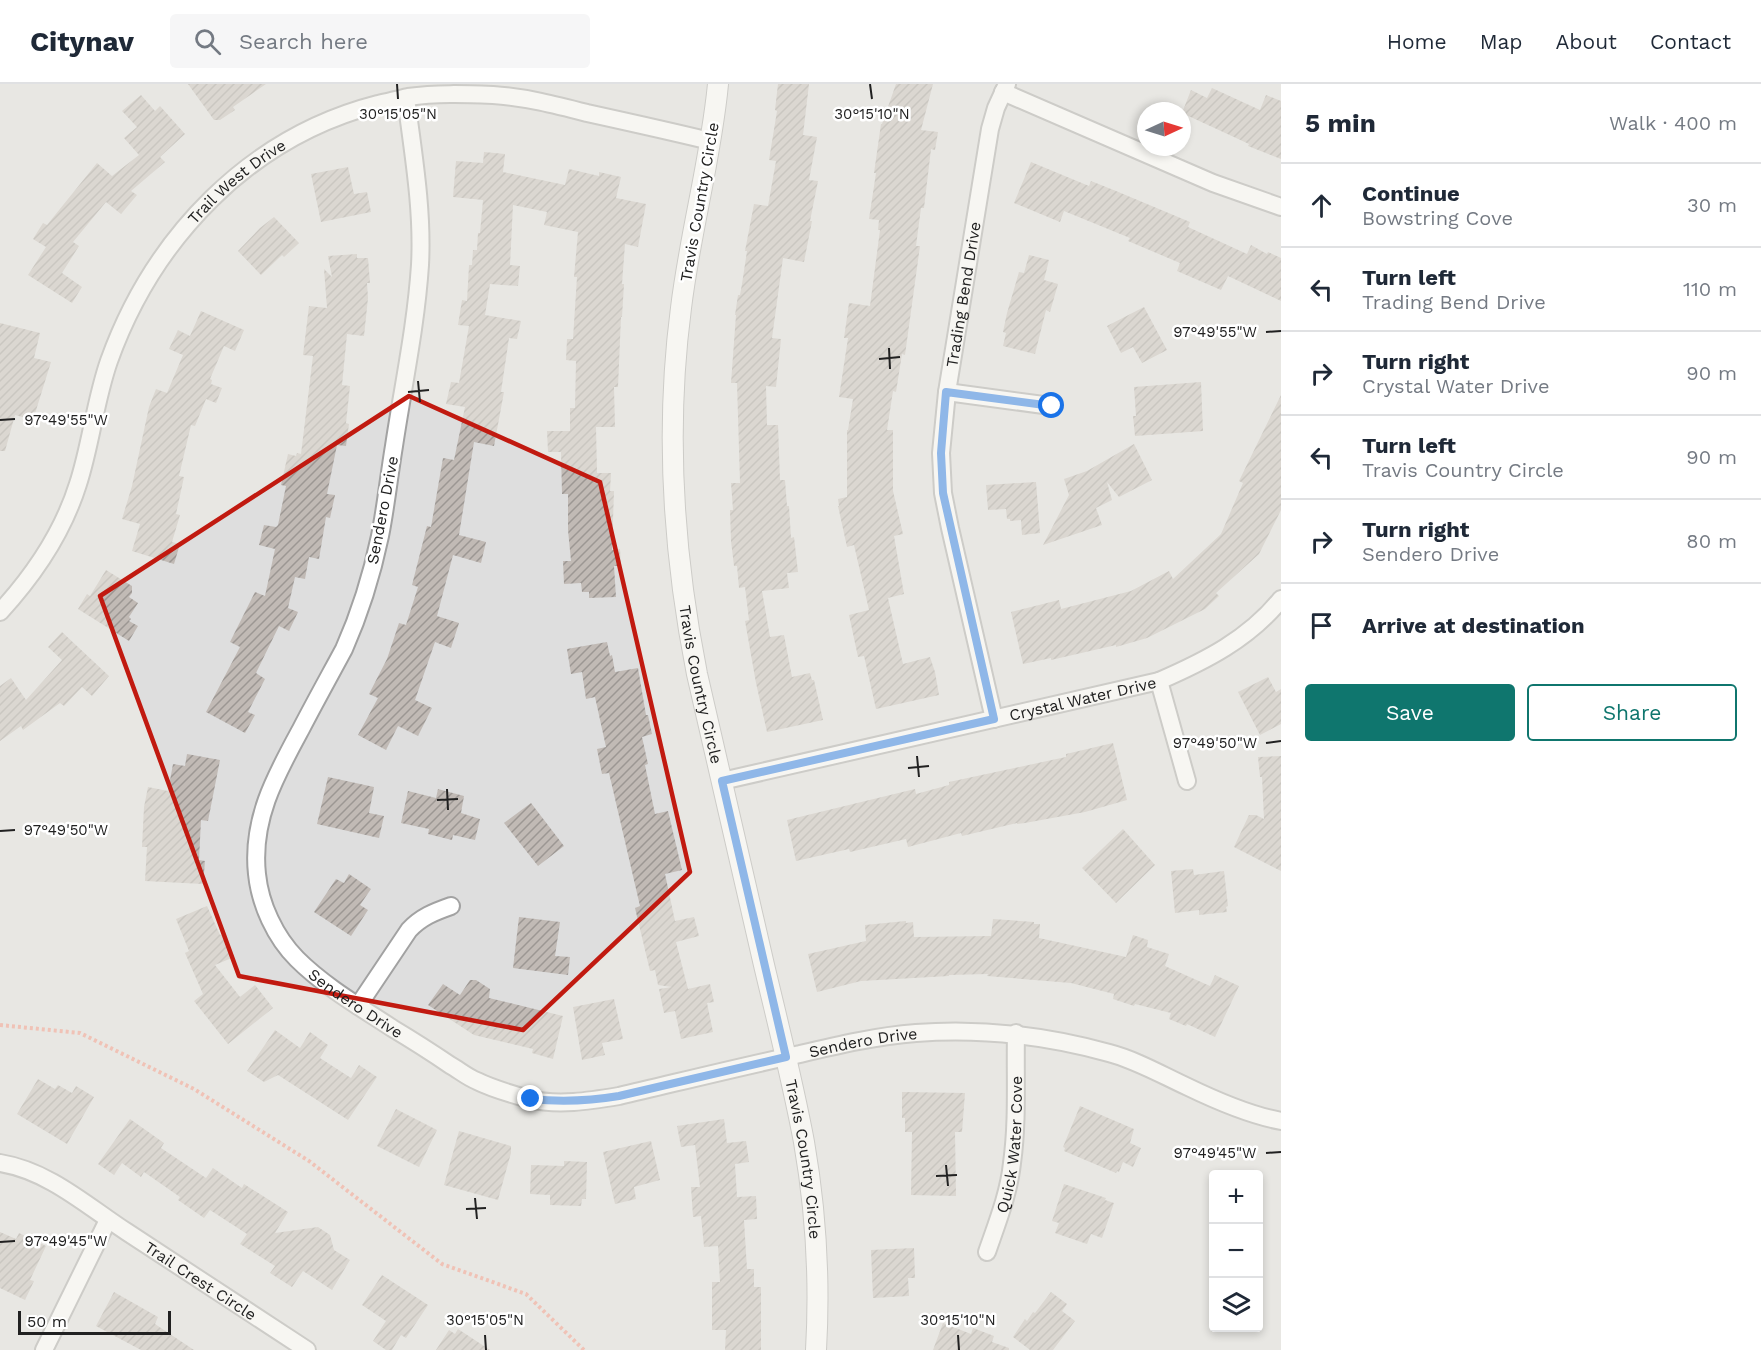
<!DOCTYPE html>
<meta charset="utf-8">
<style>
:root{--surface:#fff;--page:#f6f6f7;--text:#1f2937;--muted:#747a83;--line:#e0e1e3;--accent:#0f766e}
body{margin:0;font-family:"Work Sans",sans-serif;background:var(--page);color:var(--text)}
.controls{position:absolute;right:18px;bottom:18px;display:grid;overflow:hidden;border-radius:6px;box-shadow:0 3px 9px #0003}
.controls button{width:54px;height:54px;display:grid;place-items:center;padding:0;border:0;border-bottom:2px solid var(--line);background:var(--surface);color:var(--text);font:30px sans-serif}
.compass{position:absolute;left:1137px;top:18px;width:54px;height:54px;border-radius:50%;background:var(--surface);box-shadow:0 3px 9px #0003;rotate:86deg}
.scale{position:absolute;left:18px;bottom:15px;width:153px;box-sizing:border-box;padding-left:6px;border:3px solid #212121;border-top:0;font-size:16px;line-height:21px;white-space:nowrap;color:#212121;-webkit-text-stroke:4px #fff;paint-order:stroke}
.stop{position:absolute;width:18px;height:18px;margin:-14px;border:4px solid #1a73e8;border-radius:50%;background:#fff}
.stop.end{background:#1a73e8;border-color:#fff;box-shadow:0 2px 6px #0008}
.list{margin:0;padding:0;list-style:none}
h2{display:flex;justify-content:space-between;align-items:center;height:78px;margin:0;padding:0 24px;font-size:26px}
h2 small{font-size:20px;font-weight:400;color:var(--muted)}
.list li{display:grid;grid-template-columns:39px 1fr auto;gap:18px;align-items:center;box-sizing:border-box;height:84px;padding:0 24px;border-top:2px solid var(--line)}
.list b{display:block;font-size:22px;white-space:nowrap}
.list p{margin:0;font-size:20px;white-space:nowrap;color:var(--muted)}
.list em{font-size:20px;font-style:normal;color:var(--muted)}
.actions{display:flex;gap:12px;padding:18px 24px}
.actions a{flex:1;padding:14px 0;border:2px solid var(--accent);border-radius:6px;text-align:center;font-size:21px;color:var(--accent)}
.actions .main{background:var(--accent);color:#fff}
.icon{flex:none;width:33px;height:33px;fill:none;stroke:currentColor;stroke-width:2;stroke-linecap:round;stroke-linejoin:round}
.map{position:relative;flex:none;width:1281px;height:1266px;overflow:hidden}
header{display:flex;align-items:center;gap:36px;box-sizing:border-box;height:84px;padding:0 30px;background:var(--surface);border-bottom:2px solid var(--line)}
header strong{font-size:28px}
nav{display:flex;gap:33px;margin-inline-start:auto;font-size:21px}
.search{width:420px;height:54px;background:var(--page);display:flex;align-items:center;gap:15px;box-sizing:border-box;padding:0 21px;border-radius:6px;color:var(--muted);font-size:22px}
main{display:flex}
aside{flex:1;background:var(--surface)}
.map>svg:first-child{display:block}
.residential{fill:#dedede;fill-rule:evenodd}
.building{fill:url(#building-hatch)}
.lines{fill:none;stroke-linecap:round;stroke-linejoin:round}
.minor-casing{stroke:#a2a2a2;stroke-width:20}
.tertiary-casing{stroke:#a2a2a2;stroke-width:22}
.path{stroke:#ef8d7a;stroke-width:4;stroke-dasharray:3 3;stroke-linecap:butt}
.minor{stroke:#fff;stroke-width:16}
.tertiary{stroke:#fff;stroke-width:20}
.route{stroke:#1a73e8;stroke-width:8}
.marked{fill:none;stroke:#c11a10;stroke-width:4.5;stroke-linejoin:round}
.ticks{fill:none;stroke:#212121;stroke-width:2}
.labels{text-anchor:middle;stroke-width:5;stroke-linejoin:round;paint-order:stroke}
.street-label{font-size:16px;fill:#212121;stroke:#fff}
.ticks-label{font-size:15px;text-anchor:middle;fill:#212121;stroke:#fff;stroke-width:5;stroke-linejoin:round;paint-order:stroke}
</style>
<header>
<strong>Citynav</strong>
<div class="search"><svg class="icon" aria-label="search" viewBox="0 0 24 24"><circle cx="10" cy="10" r="6"/><path d="M15 15l6 6"/></svg>Search here</div>
<nav><a>Home</a><a>Map</a><a>About</a><a>Contact</a></nav>
</header>
<main>
<div class="map">
<svg width="1281" height="1266" viewBox="0 0 1281 1266">
<defs>
<pattern id="building-hatch" width="6" height="6" patternUnits="userSpaceOnUse" patternTransform="scale(1.5)"><rect width="6" height="6" fill="#c1bab5"/><path d="M-1 1l2-2M0 6l6-6M5 7l2-2" fill="none" stroke="#9c9793"/></pattern>
</defs>
<rect width="100%" height="100%" fill="#f0eee8"/>
<path class="residential" d="M0 0H1281V1266H0ZM1146 27H1182V63H1146ZM1214 1090H1258V1244H1214Z"/>
<path class="building" d="M188 0H266L233 23 235 26 220 36H214Z
M778 0H809L803 51 817 53 809 96 818 97 810 137H812L804 178 783 174 772 254 781 255 776 303 766 302 767 341H778L780 396H785L787 422H789L791 454 794 453 798 488 787 489 789 504 762 507 770 553 784 551 792 593 810 589 812 596H814L823 636 767 648 756 599 745 537 749 536 745 503 739 504 737 482H734L731 457 730 426H733L731 399H740L737 299H731L736 231H735L738 211H740L742 200 747 167H745L754 120 768 122 776 77 769 76 777 27 775 26Z
M896 0H933L921 46 938 48 935 66 931 65 924 124H921L916 162H920L905 271 902 270 896 308 893 307 887 346H893V407L903 450 894 452 904 510 888 514 903 580 930 573 935 588 939 611 876 625 864 572 858 573 849 531 869 526 854 461 847 463 838 422H839L838 415 847 413V346H848L853 315 839 313 848 254H844L849 219 870 222 880 146H878L879 136 869 135 876 89H874L881 40H882Z
M1212 4 1260 26 1266 11 1281 17V75L1248 62 1249 60 1182 29 1191 6 1207 14Z
M141 11 155 27 160 22 185 50 160 73 165 78 131 107 137 111 121 130 106 118 73 158 79 162 62 189 82 203 72 219 28 191 46 163 33 155 43 139 47 141 97 79 112 92 139 71 124 54 137 43 122 27Z
M484 68 505 70 503 88 565 101 569 85 599 92V88L621 93 616 114 646 120 638 163 625 160 622 200H624L622 233H621L618 303H614L615 343H596L597 389H611L610 407H614L612 466 620 465 621 482H614L616 513 589 514V508H582L581 499 564 500 563 477H571L568 446V410H562L561 368H548L547 347H570V324H575L576 277 566 276 567 255H573L577 193H574L578 148 544 141 547 128 513 121 510 181 520 182 518 202 490 200 485 231 521 237 517 255 509 254 501 308H504L494 362 474 358 459 451 486 458 481 479 453 471 437 532 459 539 451 564 435 558 415 616 432 624 418 652 398 642 386 666 358 651 378 614 369 610 387 575 399 539 406 541 418 503 412 501 427 442 431 443 443 374 454 376 465 323 446 320 451 298 459 299 469 242 458 241 462 216 467 217 469 181H472L473 166H477L478 149H480L483 116 453 113 456 77 483 79Z
M1031 78 1089 102 1091 97 1116 107 1190 138 1188 143 1247 170 1251 161 1267 170 1268 168 1281 174V217L1228 192 1221 206 1177 187 1180 179 1128 157 1130 154 1064 127 1060 138 1014 119Z
M348 83 354 110 367 108 371 128 321 138 311 90Z
M274 133 299 159 284 173 282 171 261 191 238 167 260 144Z
M357 170V174H368L370 199H367L368 214 364 252 347 250 342 301 350 302 346 339 349 340 346 362 337 361 327 410 335 411 330 434 326 433 319 475 309 473 305 495 295 493 288 524 298 528 289 547 279 542 256 589 265 595 248 628 255 631 245 649 206 628 240 563 230 558 255 508 265 512 275 465 259 461 264 441 276 443 278 441 286 402 281 401 288 370 296 372 297 369 301 370 313 272 303 271 309 222 327 224 324 185 332 193 328 172Z
M1029 171 1049 176 1044 196 1058 200 1050 228 1046 226 1035 270 1003 262 1006 249 1003 248 1007 229 1019 188 1024 189Z
M1144 223 1167 266 1142 279 1133 263 1121 269 1107 242Z
M201 227 244 246 235 267 224 262 210 295 212 296 211 300 222 304 216 319 206 315 195 342 191 341 179 392 184 393 176 430 180 431 172 458 180 460 174 480 132 467 140 440 122 435 132 402 149 323 156 305 167 309 183 271 169 265 178 246 190 252Z
M0 239 40 249 34 274 51 278 33 336 15 331 5 367H0Z
M1201 298 1203 347 1135 352 1133 332H1136L1134 303Z
M1281 311V426L1259 470 1216 509 1219 512 1205 525 1147 554 1116 563V561L1051 576V574L1023 580 1011 528 1059 516 1061 525 1131 507 1169 487 1173 495 1221 450 1243 399 1239 397Z
M1134 360 1152 396 1119 413 1107 398 1112 416 1096 424 1102 441 1043 461 1069 411 1064 395 1087 387Z
M1036 398 1040 449 1022 451 1021 436 1010 437V435H1007L1006 425 988 426 986 401Z
M106 486 132 502V509L129 513 138 519 129 533 131 535 129 537 138 542 129 557 78 525 87 510 90 512Z
M62 548 109 592 92 612 82 603 64 622 60 619 23 646 21 642 0 657V602L11 594 26 616 62 576 48 563Z
M607 558 610 572 612 571 615 588 638 584 646 631H648L652 650 642 653 648 680 645 681 655 730 668 727 682 786 665 790 675 837 694 833 699 852 676 858 688 905 710 900 714 918 707 919 713 948 681 955 675 927 664 929 659 905 672 903 658 901 655 886 650 887 635 824 640 822 609 689 602 690 597 665 606 663 595 613 586 615 582 588 571 590 567 565Z
M1268 593 1276 608 1281 605V640L1260 651 1238 608Z
M1113 659 1127 716 1085 728 1025 739 1017 740V739L962 752 961 749 908 763 906 755 850 768 849 765 796 777 787 736 915 705 916 710 949 701V698L1066 673V670Z
M187 670 220 676 208 737 201 736 199 776 205 777 203 800 145 797 147 763H142L144 723 148 703 168 707 173 680 185 682Z
M1281 672V787L1234 763 1249 731H1256L1264 735 1262 693H1260L1258 673Z
M328 693 374 703 369 729 384 732 379 754 317 740Z
M438 705 464 712 461 729 480 735 475 756 453 751 452 756 428 750 429 745 401 739 408 707 436 714Z
M531 719 564 762 538 782 504 739Z
M1123 745 1155 781 1116 819 1082 784Z
M1193 785 1194 791 1224 787 1228 822 1226 823 1227 828 1199 831V826L1175 829 1171 787Z
M349 790 371 805 360 821 368 826 351 852 314 828 336 795 344 799Z
M207 822 220 851 224 850 234 873 215 881 240 913 255 901 273 924 228 960 194 917 203 910 185 869 189 867 176 835Z
M519 833 560 838 555 872 570 873 568 891 513 884Z
M993 835 1034 838V840H1040L1039 854 1126 873 1133 851 1148 856 1147 863 1169 870 1165 882 1210 902 1215 891 1239 902 1215 953 1187 940 1186 942 1169 935 1171 929 1135 920 1134 922 1113 915 1114 910 1071 899 987 892 988 890 949 891V892L861 897 817 908 808 870 866 857 865 841 906 837V839L913 838 914 853 991 852Z
M470 896H476L490 905 489 914 563 932 553 975 532 969 533 965 474 951 428 921 443 900 460 911Z
M614 915 623 955 602 959 605 971 582 976 573 923Z
M275 946 300 964 310 948 328 961 320 974 351 994 359 981 377 993 348 1036 278 991 264 998 247 987Z
M38 995 55 1005 58 1001 72 1009 76 1002 94 1013 67 1060 17 1030Z
M902 1008 965 1009 962 1048H955L956 1112 911 1111 912 1048H905V1034H902Z
M1080 1022 1134 1045 1130 1059 1141 1064 1133 1083 1123 1078 1119 1088 1117 1087 1116 1089 1064 1067 1065 1064 1063 1063Z
M396 1025 437 1046 419 1083 377 1062Z
M130 1035 164 1059 161 1064 206 1094 213 1084 242 1104 244 1100 288 1128 275 1149 318 1143 330 1151 334 1166 350 1176 332 1206 303 1187 292 1203 270 1189 275 1182 240 1160 247 1150 210 1126 204 1134 178 1116 180 1113 144 1088 141 1093 122 1079 114 1091 98 1080Z
M724 1035 727 1059 746 1057 749 1078 735 1080 737 1113 756 1112 757 1135 744 1136 747 1185H754V1203H761V1266H725L726 1246H712V1198H720L718 1162 704 1163 701 1132 693 1133 691 1103H700L695 1061 681 1063 677 1042Z
M459 1047 511 1062V1069L498 1116 444 1101Z
M651 1057 660 1096 634 1103 636 1115 615 1120 603 1068Z
M564 1077 587 1078 586 1115H582L581 1122 550 1121V1111L530 1110 531 1081 564 1082Z
M1064 1100 1106 1114 1105 1116 1114 1119 1102 1154 1091 1150 1087 1160 1055 1149 1059 1139 1052 1137Z
M0 1148 16 1155 19 1149 46 1162 30 1196 34 1197 25 1216 0 1204Z
M914 1164 915 1194H908L909 1212 873 1214 871 1166Z
M382 1191 428 1221 406 1254 401 1251 392 1266H386L373 1257 386 1237 362 1221Z
M114 1208 158 1233 155 1240 194 1266H141L96 1242Z
M1051 1208 1067 1220 1062 1227 1075 1237 1053 1266H1030L1013 1253 1025 1235 1027 1237 1033 1228 1035 1229Z
M943 1239 971 1250 973 1244 994 1252 992 1258 1009 1264V1266H933Z
M458 1245 490 1266H436L449 1246 455 1250Z"/>
<g class="lines">
<g class="minor-casing">
<g id="minor">
<path d="M1003 8 1213 99 1281 123"/>
<path id="s1" d="M406 14C413 69 423 125 420 181 416 242 403 302 394 362 389 392 386 422 380 452 372 490 360 529 344 565 330 591 315 618 301 645 276 691 251 735 257 790 260 820 275 853 297 875 324 902 360 923 392 944 412 956 431 968 450 981 459 986 467 993 477 997 493 1005 511 1010 529 1015 558 1022 589 1017 619 1012 679 998 739 983 800 970 838 961 877 952 916 949 983 944 1044 951 1109 969 1136 976 1162 991 1188 1003 1217 1017 1249 1031 1281 1037"/>
<path d="M947 308 1051 322"/>
<path id="s2" d="M0 528C34 491 63 448 78 400 91 360 95 317 109 277 153 154 249 53 378 20 388 18 398 15 408 13 436 9 465 10 493 11 525 13 556 21 587 29 628 38 669 47 710 57"/>
<path d="M1159 597 1187 697"/>
<path id="s3" d="M994 635 950 444 943 409 941 369 947 308 990 45 996 24 1007 0"/>
<path id="s4" d="M722 697 1159 597C1205 577 1249 555 1281 515"/>
<path d="M358 922 409 846C421 833 434 828 451 822"/>
<path id="s5" d="M0 1079C49 1087 87 1122 127 1148 187 1188 247 1227 307 1266"/>
<path id="s6" d="M987 1168C997 1139 1009 1109 1012 1079 1018 1036 1015 992 1016 949"/>
<path d="M44 1266 108 1136"/>
</g>
</g>
<g class="tertiary-casing">
<g id="tertiary">
<path id="s7" d="M718 0C711 75 690 149 681 224 665 346 673 469 697 590 719 687 742 784 764 881 778 940 793 999 804 1058 816 1127 820 1197 816 1266"/>
</g>
</g>
<path class="path" d="M0 941 80 949 194 1005 309 1077 442 1180 526 1210 584 1266"/>
<use href="#minor" class="minor"/>
<use href="#tertiary" class="tertiary"/>
</g>
<g class="lines">
<path class="route" d="M531 1015C561 1018 589 1017 619 1012L786 973 722 697 994 635 943 409 941 369 946 308 1052 322"/>
</g>
<path d="M0 0H1281V1266H0ZM409 312 600 398 690 788 523 946 239 892 100 512Z" fill="#f0eee8" fill-opacity=".55" fill-rule="evenodd"/>
<path class="marked" d="M409 312 600 398 690 788 523 946 239 892 100 512Z"/>
<path class="ticks" d="M397 0 398 15M870 0 872 15M1266 248 1281 247M889 264 890 285M879 275 900 273M418 297 420 318M408 308 429 306M0 336 15 335M1266 659 1281 657M917 672 919 693M908 684 929 682M447 705 448 726M437 716 458 715M0 747 15 746M1266 1069 1281 1068M946 1081 948 1102M936 1092 957 1091M475 1114 477 1135M466 1125 486 1124M0 1158 15 1157M485 1251 486 1266M958 1251 959 1266"/>
<g class="labels">
<g class="street-label">
<text dy="6" stroke="none"><textPath href="#s2" startOffset="502">Trail West Drive</textPath></text>
<text transform="translate(699 118) rotate(-80)" y="6">Travis Country Circle</text>
<text dy="6" stroke="none"><textPath href="#s3" startOffset="432">Trading Bend Drive</textPath></text>
<text transform="translate(382 426) rotate(-79)" y="6">Sendero Drive</text>
<text dy="6" stroke="none"><textPath href="#s7" startOffset="606">Travis Country Circle</textPath></text>
<text dy="6" stroke="none"><textPath href="#s4" startOffset="370">Crystal Water Drive</textPath></text>
<text dy="6" stroke="none"><textPath href="#s1" startOffset="975">Sendero Drive</textPath></text>
<text dy="6" stroke="none"><textPath href="#s1" startOffset="1515">Sendero Drive</textPath></text>
<text dy="6" stroke="none"><textPath href="#s6" startOffset="111">Quick Water Cove</textPath></text>
<text dy="6" stroke="none"><textPath href="#s7" startOffset="1092">Travis Country Circle</textPath></text>
<text dy="6" stroke="none"><textPath href="#s5" startOffset="234">Trail Crest Circle</textPath></text>
</g>
</g>
<g class="ticks-label">
<text x="398" y="35">30°15'05"N</text>
<text x="872" y="35">30°15'10"N</text>
<text x="1215" y="253">97°49'55"W</text>
<text x="66" y="341">97°49'55"W</text>
<text x="1215" y="664">97°49'50"W</text>
<text x="66" y="751">97°49'50"W</text>
<text x="1215" y="1074">97°49'45"W</text>
<text x="66" y="1162">97°49'45"W</text>
<text x="485" y="1241">30°15'05"N</text>
<text x="958" y="1241">30°15'10"N</text>
</g>
</svg>
<div class="controls">
<button>+</button>
<button>−</button>
<button><svg class="icon" aria-label="layers" viewBox="0 0 24 24"><path d="M12 4l9 5-9 5-9-5zM3 14l9 5 9-5"/></svg></button>
</div>
<svg class="compass" viewBox="-18 -18 36 36"><path d="M0-13l5 13h-10z" fill="#e53935"/><path d="M0 13l5-13h-10z" fill="#747a83"/></svg>
<div class="scale">50 m</div>
<div class="stop" style="left:1052px;top:322px"></div>
<div class="stop end" style="left:531px;top:1015px"></div>
</div>
<aside>
<h2>5 min<small>Walk · 400 m</small></h2>
<ul class="list">
<li><svg class="icon" aria-label="ahead" viewBox="0 0 24 24"><path d="M12 20V5M6 11l6-6 6 6"/></svg><div><b>Continue</b><p>Bowstring Cove</p></div><em>30 m</em></li>
<li><svg class="icon" aria-label="left" viewBox="0 0 24 24"><path d="M17 20v-9H6M10 6l-5 5 5 5"/></svg><div><b>Turn left</b><p>Trading Bend Drive</p></div><em>110 m</em></li>
<li><svg class="icon" aria-label="right" viewBox="0 0 24 24"><path d="M7 20v-9h11M14 6l5 5-5 5"/></svg><div><b>Turn right</b><p>Crystal Water Drive</p></div><em>90 m</em></li>
<li><svg class="icon" aria-label="left" viewBox="0 0 24 24"><path d="M17 20v-9H6M10 6l-5 5 5 5"/></svg><div><b>Turn left</b><p>Travis Country Circle</p></div><em>90 m</em></li>
<li><svg class="icon" aria-label="right" viewBox="0 0 24 24"><path d="M7 20v-9h11M14 6l5 5-5 5"/></svg><div><b>Turn right</b><p>Sendero Drive</p></div><em>80 m</em></li>
<li><svg class="icon" aria-label="arrive" viewBox="0 0 24 24"><path d="M6 21V4h12l-3 4 3 4H6"/></svg><div><b>Arrive at destination</b></div></li>
</ul>
<div class="actions"><a class="main">Save</a><a>Share</a></div>
</aside>
</main>
